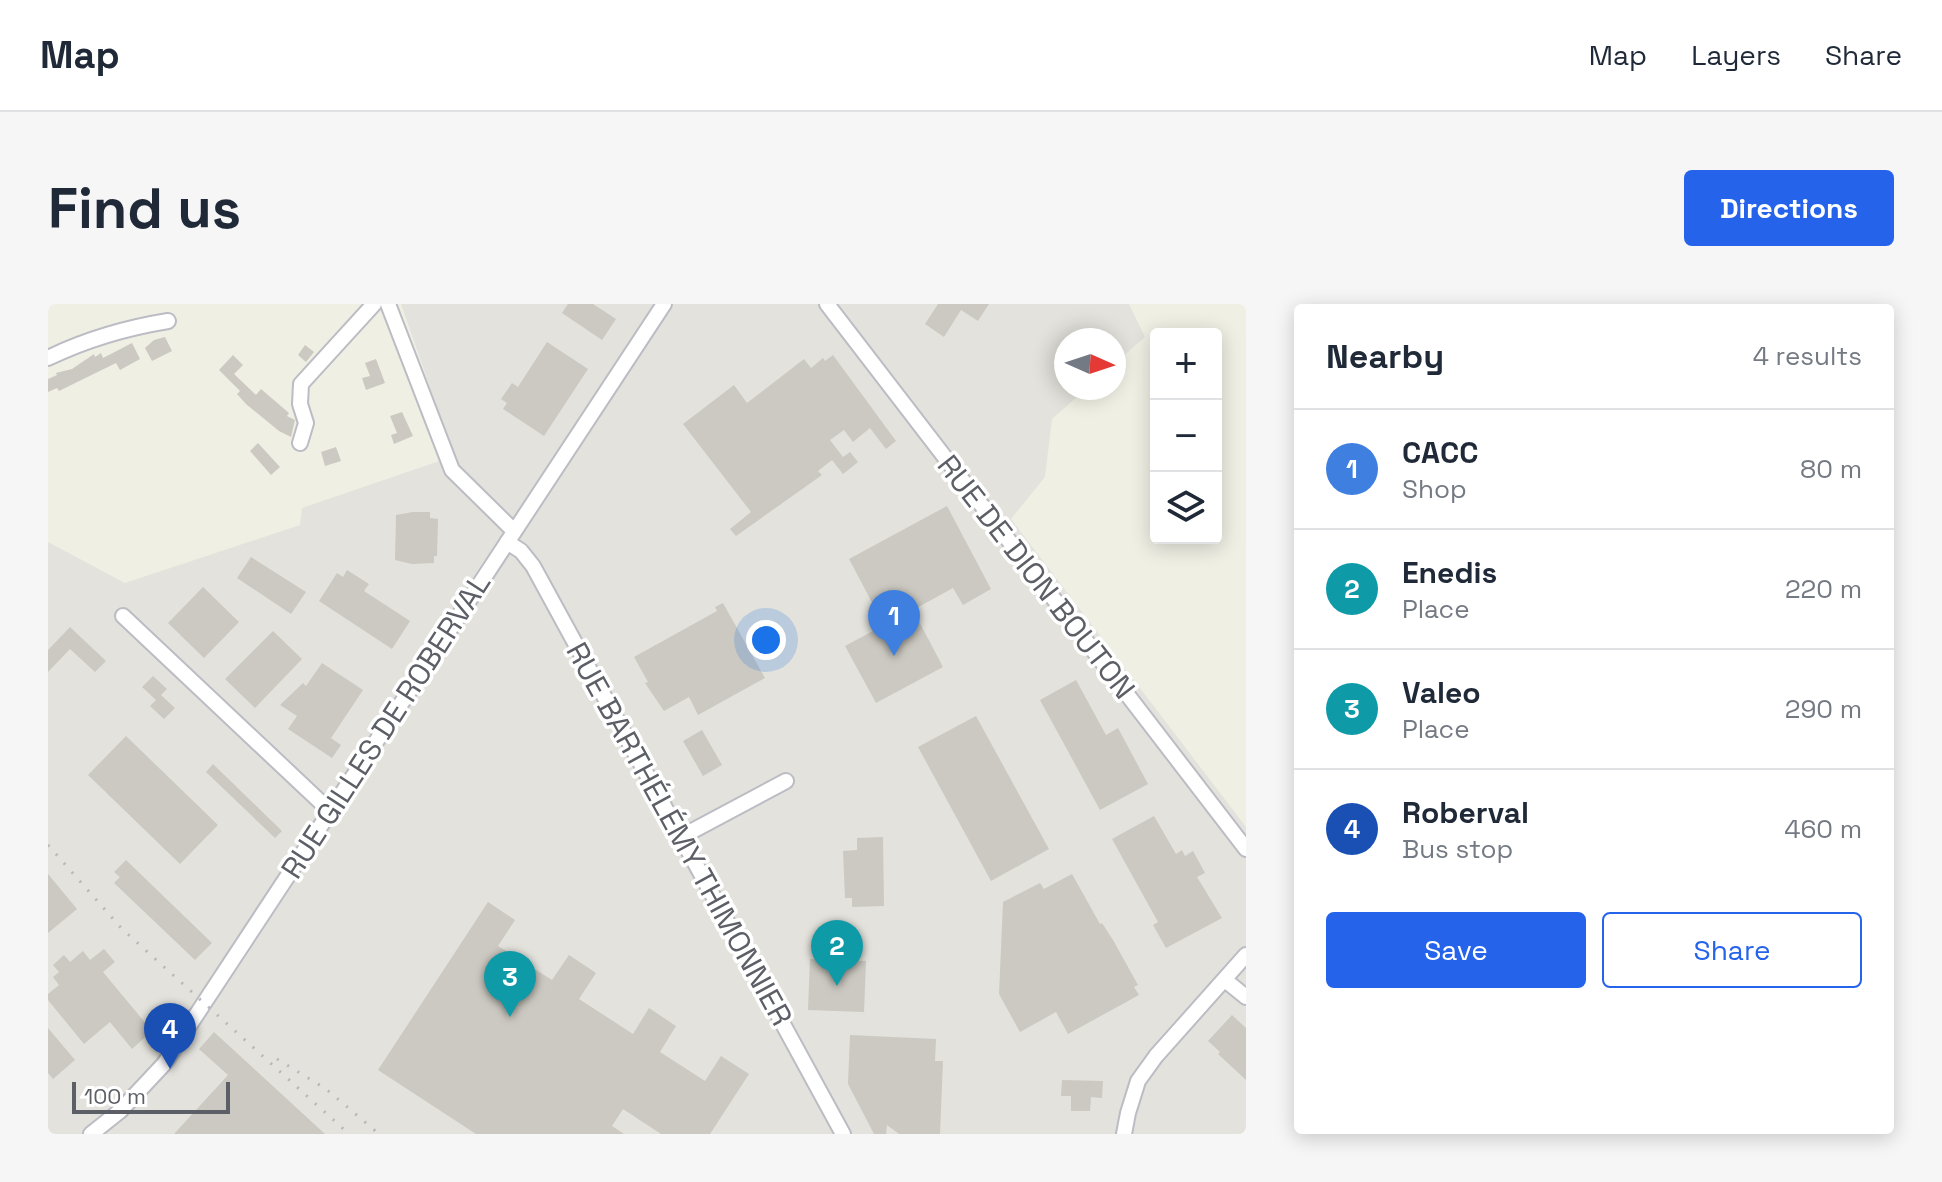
<!DOCTYPE html>
<meta charset="utf-8">
<style>
:root{--surface:#fff;--page:#f6f6f7;--text:#1f2937;--muted:#747a83;--line:#e0e1e3;--accent:#2563eb}
body{margin:0;font-family:"Space Grotesk",sans-serif;background:var(--page);color:var(--text)}
.controls{position:absolute;right:24px;top:24px;display:grid;overflow:hidden;border-radius:8px;box-shadow:0 4px 20px #0003}
.controls button{width:72px;height:72px;display:grid;place-items:center;padding:0;border:0;border-bottom:2px solid var(--line);background:var(--surface);color:var(--text);font:40px sans-serif}
.compass{position:absolute;left:1006px;top:24px;width:72px;height:72px;border-radius:50%;background:var(--surface);box-shadow:0 4px 20px #0003;rotate:93deg}
.scale{position:absolute;left:24px;bottom:20px;width:158px;box-sizing:border-box;padding-left:8px;border:4px solid #5c5f66;border-top:0;font-size:22px;line-height:28px;white-space:nowrap;color:#5c5f66;-webkit-text-stroke:6px #fff;paint-order:stroke}
.you{position:absolute;left:718px;top:336px;width:28px;height:28px;margin:-20px;border:6px solid #fff;border-radius:50%;background:#1a73e8;box-shadow:0 0 0 12px #1a73e833}
.badge{display:grid;place-items:center;width:52px;height:52px;border-radius:50%;background:var(--accent);color:#fff;font-size:26px;font-weight:700}
.pin{position:absolute;translate:-50% -66px;filter:drop-shadow(0 2px 4px #0008)}
.pin::after{content:'';position:absolute;top:42px;width:28px;height:24px;background:inherit;clip-path:polygon(0 0,100% 0,50% 100%)}
.list{margin:0;padding:0;list-style:none}
h2{display:flex;justify-content:space-between;align-items:center;height:104px;margin:0;padding:0 32px;font-size:34px}
h2 small{font-size:26px;font-weight:400;color:var(--muted)}
.list li{display:grid;grid-template-columns:52px 1fr auto;gap:24px;align-items:center;box-sizing:border-box;height:120px;padding:0 32px;border-top:2px solid var(--line)}
.list b{display:block;font-size:30px;white-space:nowrap}
.list p{margin:0;font-size:26px;white-space:nowrap;color:var(--muted)}
.list em{font-size:26px;font-style:normal;color:var(--muted)}
.actions{display:flex;gap:16px;padding:24px 32px}
.actions a{flex:1;padding:18px 0;border:2px solid var(--accent);border-radius:8px;text-align:center;font-size:28px;color:var(--accent)}
.actions .main{background:var(--accent);color:#fff}
.icon{flex:none;width:44px;height:44px;fill:none;stroke:currentColor;stroke-width:2;stroke-linecap:round;stroke-linejoin:round}
.map{position:relative;flex:none;width:1198px;height:830px;overflow:hidden;border-radius:8px}
header{display:flex;align-items:center;gap:48px;box-sizing:border-box;height:112px;padding:0 40px;background:var(--surface);border-bottom:2px solid var(--line)}
header strong{font-size:38px}
nav{display:flex;gap:44px;margin-inline-start:auto;font-size:28px}
.intro{display:flex;align-items:center;justify-content:space-between;box-sizing:border-box;height:192px;padding:0 48px}
h1{margin:0;font-size:56px}
.button{padding:20px 36px;border-radius:8px;background:var(--accent);color:#fff;font-size:28px;font-weight:700}
main{display:flex;gap:48px;padding:0 48px}
aside{flex:1;background:var(--surface);border-radius:8px;box-shadow:0 4px 20px #0003}
.map>svg:first-child{display:block}
.industrial{fill:#e3e2dc}
.building{fill:#cbc9c1}
.lines{fill:none;stroke-linecap:round;stroke-linejoin:round}
.minor-casing{stroke:#bcbdc4;stroke-width:18}
.minor{stroke:#fff;stroke-width:14}
.rail{stroke:#b7b8b9;stroke-width:3;stroke-dasharray:2 10;stroke-linecap:butt}
.labels{text-anchor:middle;stroke-width:7;stroke-linejoin:round;paint-order:stroke}
.street-label{font-size:30px;fill:#5c5f66;stroke:#fff}
</style>
<header>
<strong>Map</strong>
<nav><a>Map</a><a>Layers</a><a>Share</a></nav>
</header>
<div class="intro"><h1>Find us</h1><a class="button">Directions</a></div>
<main>
<div class="map">
<svg width="1198" height="830" viewBox="0 0 1198 830">
<rect width="100%" height="100%" fill="#f0efe4"/>
<path class="industrial" d="M353 0H1081L1097 33 1066 60V36H1018V84H1039L1004 115 997 173 963 215 1198 523V830H0V238L77 279 252 221 254 204 406 152Z"/>
<path class="building" d="M520 0H545L568 15 554 36 514 9Z
M890 0H941L930 17 913 6 896 33 877 20Z
M117 33 124 47 104 57 97 44 106 36Z
M499 38 540 65 496 132 455 105 459 99 453 95 464 79 470 83Z
M84 39 92 55 72 66 68 59 11 87 9 84 0 88V75L9 71 8 69 24 65 46 50 47 53 53 49 55 54Z
M257 41 266 48 258 58 250 51Z
M185 51 195 61 186 70 208 91 213 85 241 109 239 112 247 116 243 133 231 127 198 100 189 90 192 87 171 66Z
M785 51 848 137 838 145 822 124 805 138 796 126 782 136 795 153 802 148 810 158 795 170 784 156 770 167 774 171 688 232 682 225 703 208 635 120 686 81 699 99 756 55 763 64 775 54 777 57Z
M328 55 337 79 318 86 314 74 322 72 317 59Z
M354 108 365 132 346 140 343 131 349 129 342 112Z
M210 139 232 163 223 171 202 147Z
M288 143 293 157 277 162 273 148Z
M899 202 943 285 915 301 905 284 865 306 895 363 828 399 797 342 836 321 801 255Z
M365 208H382V214L390 215 389 252H386V259L364 260 347 256 348 211Z
M203 253 258 288 243 310 189 274Z
M299 266 321 280 316 287 362 317 344 345 271 297 289 269 295 273Z
M155 283 191 318 156 354 120 319Z
M675 299 717 374 650 411 641 393 616 407 597 379 600 378 586 353 669 307 667 303Z
M22 323 58 357 47 368 22 345 0 368V346Z
M225 327 254 355 207 404 177 375Z
M274 359 315 386 283 434 293 441 284 454 240 425 249 412 232 401 255 379 258 382Z
M105 372 119 385 113 391 127 404 116 415 102 402 108 396 94 383Z
M1028 376 1058 431 1070 424 1100 480 1052 506 992 396Z
M928 412 1001 545 943 577 870 443Z
M654 426 674 461 655 472 635 437Z
M78 432 170 521 132 560 40 471Z
M165 460 234 527 227 534 158 468Z
M1106 512 1128 550 1134 546 1137 552 1145 547 1157 569 1149 573 1174 614 1118 644 1105 621 1110 618 1064 535Z
M835 533 836 602 804 603V594H797L795 547 809 546V534Z
M78 556 164 639 147 656 66 579 72 573 66 568Z
M0 570 29 605 0 629Z
M1024 570 1052 620 1054 619 1065 636 1090 681 1086 683 1091 691 1020 730 1008 708 972 728 951 690 955 598 992 579 996 585Z
M440 598 467 616 450 642 504 676 521 651 548 669 531 695 585 730 601 704 628 722 612 748 657 777 673 752 701 770 662 830H613L575 805 564 822 576 830H428L330 766Z
M56 645 67 658 55 668 104 727 84 745 62 718 36 740 0 696V690L11 681 5 673 11 668 5 661 16 651 22 658 35 647 42 656Z
M762 655 818 657 816 708 760 706Z
M1184 711 1198 724V776L1170 750 1172 748 1160 737Z
M0 724 27 756 5 775 0 769Z
M166 728 277 830H126L180 771 151 745Z
M802 731 888 735 887 757H895L892 830H851L839 821 838 830H826L800 780Z
M1014 776 1055 777 1054 794 1043 793 1042 807H1023V792H1013Z"/>
<g class="lines">
<g class="minor-casing">
<path id="minor" d="M340 0 404 166 466 227
M779 0 1198 545
M0 54C39 35 77 24 120 17
M252 139 258 119 252 100 253 80 326 0
M459 238 473 247 485 262 795 830
M75 312 282 507
M633 533 738 477
M1177 676 1198 693
M43 830 72 807 116 760 616 0
M1076 830 1080 809 1090 777 1108 752 1198 651"/>
</g>
<use href="#minor" class="minor"/>
<path class="rail" d="M0 541 73 624 301 830
M229 755 278 785 331 830"/>
</g>
<g class="labels">
<g class="street-label">
<text transform="translate(988 273) rotate(52)" y="10">RUE DE DION BOUTON</text>
<text transform="translate(338 422) rotate(-57)" y="10">RUE GILLES DE ROBERVAL</text>
<text transform="translate(631 530) rotate(61)" y="10">RUE BARTHÉLÉMY THIMONNIER</text>
</g>
</g>
</svg>
<div class="controls">
<button>+</button>
<button>−</button>
<button><svg class="icon" aria-label="layers" viewBox="0 0 24 24"><path d="M12 4l9 5-9 5-9-5zM3 14l9 5 9-5"/></svg></button>
</div>
<svg class="compass" viewBox="-18 -18 36 36"><path d="M0-13l5 13h-10z" fill="#e53935"/><path d="M0 13l5-13h-10z" fill="#747a83"/></svg>
<div class="scale">100 m</div>
<div class="you"></div>
<div class="pin badge" style="left:846px;top:352px;background:#3f7fe0">1</div>
<div class="pin badge" style="left:789px;top:682px;background:#0f9aa8">2</div>
<div class="pin badge" style="left:462px;top:713px;background:#0f9aa8">3</div>
<div class="pin badge" style="left:122px;top:765px;background:#1a4fb4">4</div>
</div>
<aside>
<h2>Nearby<small>4 results</small></h2>
<ul class="list">
<li><span class="badge" style="background:#3f7fe0">1</span><div><b>CACC</b><p>Shop</p></div><em>80 m</em></li>
<li><span class="badge" style="background:#0f9aa8">2</span><div><b>Enedis</b><p>Place</p></div><em>220 m</em></li>
<li><span class="badge" style="background:#0f9aa8">3</span><div><b>Valeo</b><p>Place</p></div><em>290 m</em></li>
<li><span class="badge" style="background:#1a4fb4">4</span><div><b>Roberval</b><p>Bus stop</p></div><em>460 m</em></li>
</ul>
<div class="actions"><a class="main">Save</a><a>Share</a></div>
</aside>
</main>
